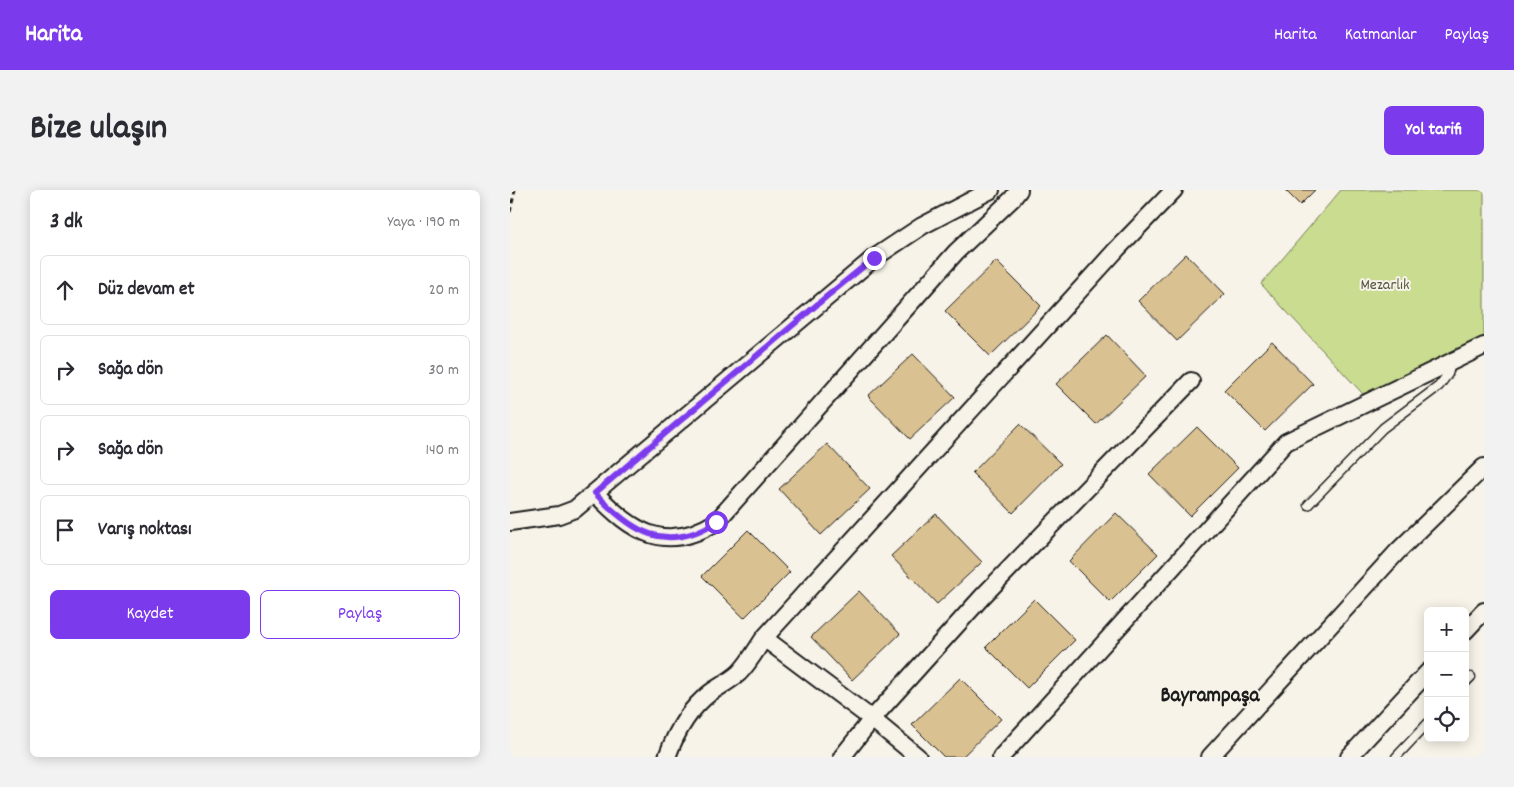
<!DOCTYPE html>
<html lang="tr">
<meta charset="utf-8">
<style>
:root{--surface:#fff;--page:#f2f2f3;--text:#2b2b33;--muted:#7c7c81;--line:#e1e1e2;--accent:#7c3aed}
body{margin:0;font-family:Dekko,sans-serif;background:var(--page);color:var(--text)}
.controls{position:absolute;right:15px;bottom:15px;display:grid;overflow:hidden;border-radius:8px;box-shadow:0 2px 12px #0003}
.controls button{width:45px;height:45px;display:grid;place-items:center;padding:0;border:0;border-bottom:1px solid var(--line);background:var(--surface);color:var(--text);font:25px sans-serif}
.stop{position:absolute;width:15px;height:15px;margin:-11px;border:4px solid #7c3aed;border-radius:50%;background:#fff}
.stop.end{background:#7c3aed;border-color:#fff;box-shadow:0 1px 5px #0008}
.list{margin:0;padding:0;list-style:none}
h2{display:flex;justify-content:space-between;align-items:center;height:65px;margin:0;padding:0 20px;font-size:21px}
h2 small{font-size:16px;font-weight:400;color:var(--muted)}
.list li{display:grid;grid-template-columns:32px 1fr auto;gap:15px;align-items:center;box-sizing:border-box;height:70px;margin:0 10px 10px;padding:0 10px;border:1px solid var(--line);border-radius:8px}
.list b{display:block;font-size:19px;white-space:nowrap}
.list em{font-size:16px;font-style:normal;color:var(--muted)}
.actions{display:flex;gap:10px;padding:15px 20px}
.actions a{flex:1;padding:11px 0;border:1px solid var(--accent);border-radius:8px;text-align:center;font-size:18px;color:var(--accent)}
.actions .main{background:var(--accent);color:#fff}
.icon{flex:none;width:28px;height:28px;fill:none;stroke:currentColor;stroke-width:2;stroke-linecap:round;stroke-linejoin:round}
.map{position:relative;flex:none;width:974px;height:567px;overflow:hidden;border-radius:8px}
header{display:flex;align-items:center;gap:30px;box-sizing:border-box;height:70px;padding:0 25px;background:var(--accent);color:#fff}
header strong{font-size:24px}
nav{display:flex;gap:28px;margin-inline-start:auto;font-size:18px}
.intro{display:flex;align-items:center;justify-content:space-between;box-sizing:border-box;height:120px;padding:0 30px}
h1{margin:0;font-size:35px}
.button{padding:12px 22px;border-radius:8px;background:var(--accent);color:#fff;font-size:18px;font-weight:700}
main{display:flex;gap:30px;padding:0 30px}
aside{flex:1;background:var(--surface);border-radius:8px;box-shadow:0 2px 12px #0003}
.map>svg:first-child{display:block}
.green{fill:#cadc90;stroke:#737c56}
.building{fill:#dac191;stroke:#1c1c1c}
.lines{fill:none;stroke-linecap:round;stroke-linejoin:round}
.service-casing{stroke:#1c1c1c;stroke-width:11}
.minor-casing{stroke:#1c1c1c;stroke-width:20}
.path{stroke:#1c1c1c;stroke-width:3;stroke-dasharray:5 4;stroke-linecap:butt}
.service{stroke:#f7f3e8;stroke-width:8}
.minor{stroke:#f7f3e8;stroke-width:16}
.route{stroke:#7c3aed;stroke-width:6}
.labels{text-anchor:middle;stroke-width:4;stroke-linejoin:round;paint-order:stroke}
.park-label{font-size:16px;fill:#50563f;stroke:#f7f3e8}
.district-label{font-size:21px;font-weight:bold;fill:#1c1c1c;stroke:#f7f3e8}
</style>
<header>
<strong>Harita</strong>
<nav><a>Harita</a><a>Katmanlar</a><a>Paylaş</a></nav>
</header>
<div class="intro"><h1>Bize ulaşın</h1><a class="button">Yol tarifi</a></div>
<main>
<aside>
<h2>3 dk<small>Yaya · 190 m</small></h2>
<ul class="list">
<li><svg class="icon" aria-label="ahead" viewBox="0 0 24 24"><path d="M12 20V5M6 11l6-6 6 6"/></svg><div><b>Düz devam et</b></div><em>20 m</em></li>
<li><svg class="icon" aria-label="right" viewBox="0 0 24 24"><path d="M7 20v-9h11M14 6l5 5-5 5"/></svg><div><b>Sağa dön</b></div><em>30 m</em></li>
<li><svg class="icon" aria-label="right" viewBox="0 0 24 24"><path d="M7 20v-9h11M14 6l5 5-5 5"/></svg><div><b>Sağa dön</b></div><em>140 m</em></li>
<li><svg class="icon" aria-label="arrive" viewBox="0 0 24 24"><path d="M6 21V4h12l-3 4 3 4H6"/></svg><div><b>Varış noktası</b></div></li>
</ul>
<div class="actions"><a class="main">Kaydet</a><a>Paylaş</a></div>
</aside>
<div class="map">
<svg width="974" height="567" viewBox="0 0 974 567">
<rect width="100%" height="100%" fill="#f7f3e8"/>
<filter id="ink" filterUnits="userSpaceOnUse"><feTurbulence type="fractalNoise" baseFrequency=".02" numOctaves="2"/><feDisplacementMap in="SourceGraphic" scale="10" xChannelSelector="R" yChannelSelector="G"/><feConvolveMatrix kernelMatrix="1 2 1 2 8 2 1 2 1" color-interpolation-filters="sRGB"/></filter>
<g filter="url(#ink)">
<path class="green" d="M831 0H974V148L853 204 751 94Z"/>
<path class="building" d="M775 0H805L790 15Z
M676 64 715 104 667 151 628 111Z
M486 71 531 116 480 166 435 121Z
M597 145 636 186 586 234 546 194Z
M762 152 803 194 755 241 714 200Z
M403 164 445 207 400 249 358 206Z
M510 234 551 274 503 323 462 283Z
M687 237 728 278 680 326 639 284Z
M317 254 360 299 311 345 269 299Z
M606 323 648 364 600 412 559 371Z
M426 324 472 372 427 414 381 366Z
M238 340 280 382 234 428 192 386Z
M349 401 390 444 342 490 301 447Z
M524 409 565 450 517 498 476 457Z
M450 488 491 529 452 567H434L402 535Z"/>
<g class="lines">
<g class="service-casing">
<path id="service" d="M798 315 873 238 929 196 938 184 941 173
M955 493 961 487
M886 567 918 533"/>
</g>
<g class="minor-casing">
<path id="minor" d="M85 303C122 342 155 364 206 332L446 62 502 9 509 0
M0 332 49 325 65 319 364 68 412 36 481 0
M955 441 974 421
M254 448 362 529 408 567
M157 567C166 542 179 519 200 503 210 496 220 491 229 483 239 473 246 460 254 448L607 59 664 0
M332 567 362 529 472 407 681 191
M491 567 776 252 974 156
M700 567 888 361 974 277
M839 567 918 482"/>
</g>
<path class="path" d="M0 22 5 0"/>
<use href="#service" class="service"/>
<use href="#minor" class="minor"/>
</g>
</g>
<g class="lines" filter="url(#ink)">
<path class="route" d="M206 332C155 364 122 342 85 303L316 107 364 68"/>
</g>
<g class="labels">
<g class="park-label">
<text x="875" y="99">Mezarlık</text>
</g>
<g class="district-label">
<text x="700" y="511">Bayrampaşa</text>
</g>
</g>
</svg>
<div class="controls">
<button>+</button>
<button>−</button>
<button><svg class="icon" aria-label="locate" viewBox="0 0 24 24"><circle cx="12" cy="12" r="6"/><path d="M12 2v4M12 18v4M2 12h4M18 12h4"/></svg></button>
</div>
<div class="stop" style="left:206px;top:332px"></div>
<div class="stop end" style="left:364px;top:68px"></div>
</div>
</main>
